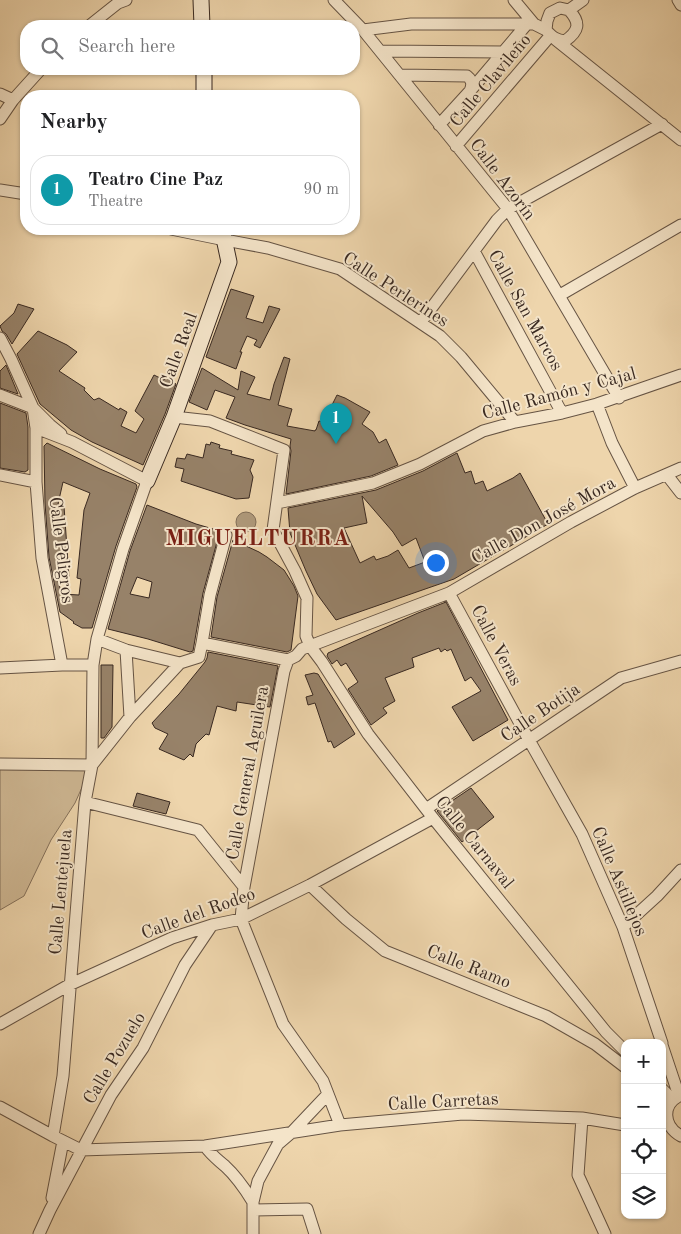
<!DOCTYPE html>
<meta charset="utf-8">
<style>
:root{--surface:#fff;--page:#f2f2f2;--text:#202124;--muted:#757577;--line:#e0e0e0;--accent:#db2777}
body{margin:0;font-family:"Old Standard TT",serif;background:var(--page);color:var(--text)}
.controls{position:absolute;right:15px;bottom:15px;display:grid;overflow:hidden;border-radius:10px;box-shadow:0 1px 4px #0004}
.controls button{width:45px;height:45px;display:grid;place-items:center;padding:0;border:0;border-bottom:1px solid var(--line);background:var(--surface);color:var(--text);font:25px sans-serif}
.you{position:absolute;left:435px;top:562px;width:18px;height:18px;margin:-12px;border:4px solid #fff;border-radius:50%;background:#1a73e8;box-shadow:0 0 0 8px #1a73e833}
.badge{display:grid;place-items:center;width:32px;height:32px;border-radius:50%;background:var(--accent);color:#fff;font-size:16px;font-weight:700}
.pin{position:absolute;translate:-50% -41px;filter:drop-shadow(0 1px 2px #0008)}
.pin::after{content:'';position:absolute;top:26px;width:18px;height:15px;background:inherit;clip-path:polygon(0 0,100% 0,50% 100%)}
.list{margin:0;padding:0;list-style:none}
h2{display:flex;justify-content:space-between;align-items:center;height:65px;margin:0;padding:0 20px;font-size:21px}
h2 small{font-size:16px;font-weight:400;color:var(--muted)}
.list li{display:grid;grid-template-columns:32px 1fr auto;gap:15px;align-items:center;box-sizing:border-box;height:70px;margin:0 10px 10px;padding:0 10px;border:1px solid var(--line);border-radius:20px}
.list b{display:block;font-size:19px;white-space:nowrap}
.list p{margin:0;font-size:16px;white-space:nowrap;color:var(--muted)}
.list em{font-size:16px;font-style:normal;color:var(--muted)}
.icon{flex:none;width:28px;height:28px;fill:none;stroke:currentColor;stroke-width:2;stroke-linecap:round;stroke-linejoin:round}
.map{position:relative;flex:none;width:681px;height:1234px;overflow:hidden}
.search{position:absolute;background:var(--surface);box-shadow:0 1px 4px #0004;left:20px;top:20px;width:340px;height:55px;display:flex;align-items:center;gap:12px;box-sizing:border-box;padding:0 18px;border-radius:20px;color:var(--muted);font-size:19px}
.panel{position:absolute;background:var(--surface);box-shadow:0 1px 4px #0004;left:20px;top:90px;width:340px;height:145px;border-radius:20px}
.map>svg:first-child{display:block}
.green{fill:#cfb894;stroke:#84705a}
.water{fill:#b09b7d;stroke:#806d58}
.building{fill:#978269;stroke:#392921;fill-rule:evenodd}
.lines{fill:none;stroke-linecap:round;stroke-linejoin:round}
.street-casing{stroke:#665444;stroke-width:13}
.secondary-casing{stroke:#392921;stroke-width:17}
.street{stroke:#f4e4c9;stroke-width:11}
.secondary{stroke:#f4e4c9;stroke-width:15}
.labels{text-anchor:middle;stroke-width:4;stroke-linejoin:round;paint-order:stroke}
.street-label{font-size:18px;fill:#392921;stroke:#f4e4c9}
.district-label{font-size:22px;font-weight:bold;letter-spacing:1px;fill:#7a1f14;stroke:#f4e4c9}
</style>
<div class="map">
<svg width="681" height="1234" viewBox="0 0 681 1234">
<rect width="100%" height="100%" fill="#eed5ac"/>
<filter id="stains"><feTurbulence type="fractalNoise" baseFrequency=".004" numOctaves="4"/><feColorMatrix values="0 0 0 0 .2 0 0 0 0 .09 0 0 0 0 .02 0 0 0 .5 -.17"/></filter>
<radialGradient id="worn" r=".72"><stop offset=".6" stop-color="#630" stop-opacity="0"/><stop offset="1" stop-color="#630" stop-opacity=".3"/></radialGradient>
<path class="green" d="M92 765 75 803 51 840 24 896 0 910V767Z"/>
<path class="water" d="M236 522a10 10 0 1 1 20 0a10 10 0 1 1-20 0Z"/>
<path class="building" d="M231 289 254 296 246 318 263 323 269 306 280 309 260 348 254 345 257 340 247 336 240 352H242L236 369 206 357Z
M18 304 34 309 12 344 6 334 2 331 0 326 14 313Z
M38 331 67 345 77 352 59 371 85 388 84 390 94 400 99 398 119 410 120 408 127 412 121 426 136 433 144 419 135 411 154 375 164 380 165 377 176 384 165 414 143 465 92 442 71 430 40 404 17 354Z
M284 357 290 359 278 405 292 409 287 426 315 431V430H316L319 421 326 423 329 411 337 395 345 398 370 412 362 424 373 432 379 443 386 439 398 465 371 476 286 494 291 451 290 446 291 439 245 425 226 418 235 397 215 390 207 410 189 402 202 368 238 390 241 371 255 377 247 394 270 400 274 384Z
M6 365 18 394 0 388V371Z
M0 403 26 413 28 427V470L25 472 0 468Z
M211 442 220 445 219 448 232 451 231 454 254 460 250 470 253 477 249 498 236 499 181 481 184 469 175 467 177 458 185 459 187 454 203 458 206 444 210 445Z
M47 443 100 469 136 484 137 487 116 546 92 628H82L73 623 74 622 60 612 49 557 45 503 44 446ZM63 482 90 493 84 510 77 578 81 579 79 595 62 594 56 575 69 577 64 506 58 504Z
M457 453 465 473 471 471 475 484 483 481 487 491 513 478 520 473 548 524 454 579 336 620 317 594 306 571 290 533 288 508 376 490 423 471ZM362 496 393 532 402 546 416 538 425 562 409 568 398 550 388 556 376 560 374 556 360 563 344 528 367 523Z
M147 505 196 524 220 531 203 593 193 651 190 652 148 639 108 629 130 551ZM137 577 152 582 149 598 130 594Z
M233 540 259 552 267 557 284 570 294 586 298 596 291 650 287 652 211 637 217 597Z
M446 602 508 720 473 741 452 707 481 691 471 677 465 681 451 649 447 651 445 649 441 652 439 648 412 658 414 667 385 678 395 701 383 708 387 713 371 725 348 689 358 682 346 663 341 666 337 660 332 664 327 656 328 653 418 613Z
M208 652 278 666 270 707 237 702 236 711 217 706 209 735 206 734 196 744 193 757 190 754 184 760 159 749 168 734 155 728 152 723 179 694 205 662 207 658Z
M101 665H113L112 727 104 738H101Z
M314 673 318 674 355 734 334 748 331 741 328 742 315 703 308 705 306 697 313 695 305 675Z
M471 788 494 817 462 842 437 811Z
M137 793 170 802 166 814 133 806Z"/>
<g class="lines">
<g class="street-casing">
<path id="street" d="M334 0 363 30 508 209 619 398
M514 0 534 24
M678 0 681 5
M560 8 569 10C581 23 579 31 565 41 556 40 552 37 546 30L547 21 550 13Z
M569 10 583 0
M89 26 118 3 126 0
M363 30 411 24H534L546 30
M556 40 681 140
M380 51 503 52
M400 75 467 76C472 80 473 84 470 91L439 125
M470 91 527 24
M0 94 13 100
M0 119 13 100 41 69
M456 146 550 36
M0 190 26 194
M171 229 225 240 268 248 340 269 440 336 461 357 515 422
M474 251 562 413
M560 295 681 225
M421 322 497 220 508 209 662 124
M0 338 11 359 33 408 36 428V482L42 558 62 665
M0 395 33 408 50 425 61 434
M597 404 612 443 635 488
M174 417 210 421 284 450 273 530 295 571 307 598 306 636 310 646 322 662 368 734 433 818 606 1032 625 1051
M36 428 72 442 147 481 123 549 97 639 93 665 92 765 85 802 63 1076 53 1136
M0 475 36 482
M667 475 681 493
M277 503 373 483 420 464 483 431 515 422 562 413 597 404 681 375
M449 593 529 740 582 834 623 927 662 1043
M97 639 126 650 180 663 199 657 202 643 210 595 226 535
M202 643 288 660
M126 650 130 717
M0 668 62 665H93
M0 764 92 765 130 717 180 663
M85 802 198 830 244 887
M426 809 621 678 681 661
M310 885 346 919 385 951 546 1016 595 1044 625 1067
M623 927 657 896 681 870
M0 1024 69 985 172 938 212 925 241 919 310 885 433 818
M662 1045 679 1096
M662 1089 673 1100
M681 1095C661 1104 663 1126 681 1136
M0 1107 53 1136 81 1150 205 1146 340 1125 463 1114 582 1118 625 1125
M582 1118 578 1175 605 1234
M340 1125 323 1081 283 1024 241 919 244 887 284 671 288 660 296 656 302 649 449 593 571 522 635 488 681 468
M205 1146C211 1155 217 1159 225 1166 237 1177 245 1189 253 1202
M52 1198 63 1141
M253 1210 307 1209 315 1234
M39 1234 50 1210 111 1095 143 1048 185 965 212 925
M253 1234V1202L258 1181 278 1144 292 1132 328 1094"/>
</g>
<g class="secondary-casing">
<path id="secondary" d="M201 0 202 26
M204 69V96
M147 481 174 417 229 262 222 229"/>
</g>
<use href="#street" class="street"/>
<use href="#secondary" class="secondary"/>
</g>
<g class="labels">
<g class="street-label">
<text transform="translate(490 80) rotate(-50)" y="6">Calle Clavileño</text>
<text transform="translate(503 179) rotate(53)" y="6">Calle Azorín</text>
<text transform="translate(396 289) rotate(33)" y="6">Calle Perlerines</text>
<text transform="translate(526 310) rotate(61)" y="6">Calle San Marcos</text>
<text transform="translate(178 350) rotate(-70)" y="6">Calle Real</text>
<text transform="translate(559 393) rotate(-15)" y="6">Calle Ramón y Cajal</text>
<text transform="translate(543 520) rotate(-29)" y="6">Calle Don José Mora</text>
<text transform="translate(62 550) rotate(83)" y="6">Calle Peligros</text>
<text transform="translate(497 645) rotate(62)" y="6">Calle Veras</text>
<text transform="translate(540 712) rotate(-34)" y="6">Calle Botija</text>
<text transform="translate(247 773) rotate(-80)" y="6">Calle General Aguilera</text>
<text transform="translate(475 842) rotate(51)" y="6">Calle Carnaval</text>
<text transform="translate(620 881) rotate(67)" y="6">Calle Astillejos</text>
<text transform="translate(60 892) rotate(-85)" y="6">Calle Lentejuela</text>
<text transform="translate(198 913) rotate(-20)" y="6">Calle del Rodeo</text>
<text transform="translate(469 966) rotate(22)" y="6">Calle Ramo</text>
<text transform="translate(114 1058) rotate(-59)" y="6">Calle Pozuelo</text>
<text transform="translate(443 1101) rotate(-3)" y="6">Calle Carretas</text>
</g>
<g class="district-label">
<text x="258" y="545">MIGUELTURRA</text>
</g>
</g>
<rect width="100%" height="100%" filter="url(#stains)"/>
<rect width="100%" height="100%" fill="url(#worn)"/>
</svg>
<div class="controls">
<button>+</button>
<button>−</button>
<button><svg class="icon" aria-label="locate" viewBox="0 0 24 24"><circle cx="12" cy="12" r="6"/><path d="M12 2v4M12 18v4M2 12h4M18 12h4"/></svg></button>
<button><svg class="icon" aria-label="layers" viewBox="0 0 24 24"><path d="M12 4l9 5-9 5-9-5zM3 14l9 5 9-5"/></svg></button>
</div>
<div class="you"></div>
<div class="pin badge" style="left:336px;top:444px;background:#0f9aa8">1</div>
<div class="search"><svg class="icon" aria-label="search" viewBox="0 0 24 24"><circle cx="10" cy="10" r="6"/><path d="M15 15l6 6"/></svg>Search here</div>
<section class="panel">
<h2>Nearby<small></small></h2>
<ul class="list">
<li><span class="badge" style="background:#0f9aa8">1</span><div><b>Teatro Cine Paz</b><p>Theatre</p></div><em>90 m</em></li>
</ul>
</section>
</div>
